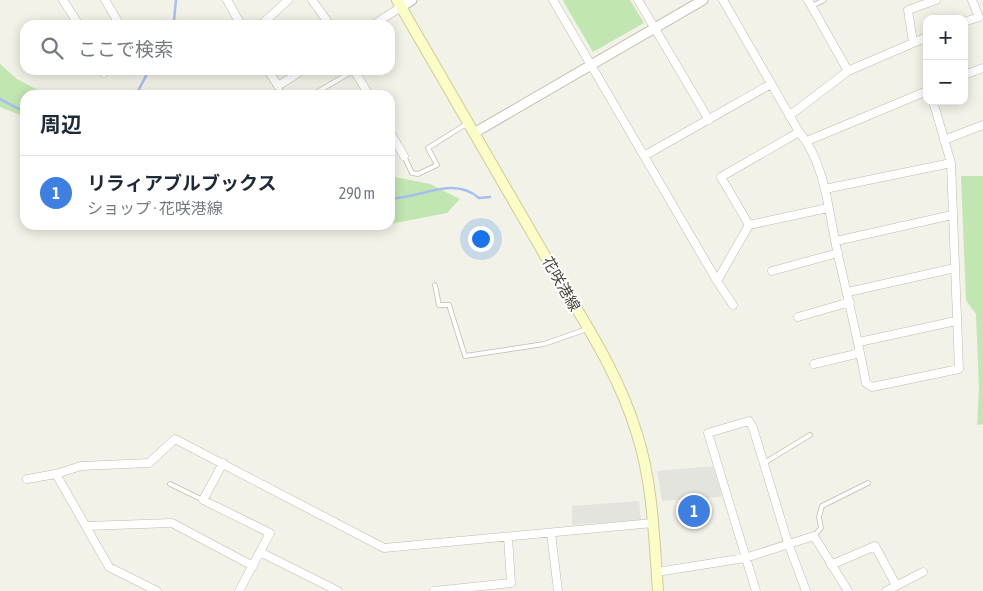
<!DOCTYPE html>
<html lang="ja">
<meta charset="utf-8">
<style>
:root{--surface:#fff;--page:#f2f2f3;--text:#1f2937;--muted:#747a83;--line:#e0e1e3;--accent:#2563eb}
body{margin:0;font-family:"Asap Condensed","Noto Sans JP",sans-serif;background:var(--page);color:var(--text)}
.controls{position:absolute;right:15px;top:15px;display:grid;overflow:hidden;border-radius:10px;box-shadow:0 2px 12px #0003}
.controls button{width:45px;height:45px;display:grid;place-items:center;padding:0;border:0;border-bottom:1px solid var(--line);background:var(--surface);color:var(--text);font:25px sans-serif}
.you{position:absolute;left:480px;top:238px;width:18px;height:18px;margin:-12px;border:4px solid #fff;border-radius:50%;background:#1a73e8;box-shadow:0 0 0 8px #1a73e833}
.badge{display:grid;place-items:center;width:32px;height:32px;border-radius:50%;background:var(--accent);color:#fff;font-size:16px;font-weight:700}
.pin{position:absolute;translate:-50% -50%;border:2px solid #fff;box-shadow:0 1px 5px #0006}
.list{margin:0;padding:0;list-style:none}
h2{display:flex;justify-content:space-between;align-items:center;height:65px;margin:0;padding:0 20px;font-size:21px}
h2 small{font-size:16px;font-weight:400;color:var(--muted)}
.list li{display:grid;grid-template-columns:32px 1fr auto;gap:15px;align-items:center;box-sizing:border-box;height:75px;padding:0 20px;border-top:1px solid var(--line)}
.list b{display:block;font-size:19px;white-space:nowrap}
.list p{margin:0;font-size:16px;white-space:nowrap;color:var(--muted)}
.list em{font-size:16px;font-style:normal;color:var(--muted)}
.icon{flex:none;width:28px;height:28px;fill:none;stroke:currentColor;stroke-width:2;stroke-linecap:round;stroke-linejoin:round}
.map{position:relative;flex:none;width:983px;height:591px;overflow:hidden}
.search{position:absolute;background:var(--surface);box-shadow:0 2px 12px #0003;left:20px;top:20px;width:375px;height:55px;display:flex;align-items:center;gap:12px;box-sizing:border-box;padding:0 18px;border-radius:15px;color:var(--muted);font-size:19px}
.panel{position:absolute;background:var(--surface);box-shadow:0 2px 12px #0003;left:20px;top:90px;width:375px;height:140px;border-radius:15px}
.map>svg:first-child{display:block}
.green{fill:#c2e6b2}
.parking{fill:#e4e4df}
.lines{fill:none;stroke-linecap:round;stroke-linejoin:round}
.stream{stroke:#a6bfed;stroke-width:2.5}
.service-casing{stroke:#bebcab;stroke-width:5.5}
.minor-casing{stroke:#bebcab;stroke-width:9}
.tertiary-casing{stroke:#bebcab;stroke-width:11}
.secondary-casing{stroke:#cecd97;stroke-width:12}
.service{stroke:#fff;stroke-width:4}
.minor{stroke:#fff;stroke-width:8}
.tertiary{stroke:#fff;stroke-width:9}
.secondary{stroke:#fcfcc8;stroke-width:10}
.labels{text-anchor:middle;stroke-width:4;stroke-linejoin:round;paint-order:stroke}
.street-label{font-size:15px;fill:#464437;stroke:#fff}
</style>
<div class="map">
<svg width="983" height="591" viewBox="0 0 983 591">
<rect width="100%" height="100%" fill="#f3f2e8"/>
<path class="green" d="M564 0H630L644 23 593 52 563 1Z
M0 64 17 79 47 95H25V117L0 107Z
M390 176 430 184 460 199 447 213 390 224Z
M961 176H983V424L977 425 979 390 976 314 966 300Z"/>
<path class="parking" d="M713 466 722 497 662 501 657 471Z
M639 501 641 520 572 525V506Z"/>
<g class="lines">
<path class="stream" d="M175 25 174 20 176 0
M136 95 149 70
M0 99 25 112
M390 199C398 198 406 197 414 195 436 190 459 181 479 198L490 197"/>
<g class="service-casing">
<path id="service" d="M812 6 824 0
M278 86 283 95
M312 95 353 71
M404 156 412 173 418 174 437 165 428 148 468 123
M435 285 439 305H449L465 356 544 344 587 329
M764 463 810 435
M170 484 203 500
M814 536 821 528 819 517 822 506 868 483"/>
</g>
<g class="minor-casing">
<path id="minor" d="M63 0 79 25
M105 0 120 25
M227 0 241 25
M312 0 330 25
M553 0 717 281 733 305
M638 0 709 120
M723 0 799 132C826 163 829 216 838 255 848 298 858 340 866 383L872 387 959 369 951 163 933 101
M808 0 848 71
M964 22 979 17 972 0
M261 25 288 0
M373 25 401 7
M913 42 908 10 936 0
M102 70 104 73
M268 70 278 86 303 70
M354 70 369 95
M964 75 983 68
M789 116 848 71 927 37
M390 132 404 156
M944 140 983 125
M807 141 927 91
M644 156 771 84
M825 189 951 163
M749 225 721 177 799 132
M836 241 952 215
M772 271 838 253
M717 281 749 225 828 208
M848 292 955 268
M798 317 850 302
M859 342 956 321
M814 364 860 353
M223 463 203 500 270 533 239 591
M27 479 56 474
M86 526 172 523 253 566
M551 533 558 591
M260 552 338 591
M831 565 875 546 896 585
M657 572 745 558 814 536 848 591
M157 591 109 567 56 474 81 466 149 463 175 439 384 548 653 523
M434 591 511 583 508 537
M756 591 708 433 749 421 753 428 788 543 806 591
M886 591 923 572"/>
</g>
<g class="tertiary-casing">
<path id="tertiary" d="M401 7 412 0
M474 133 703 0"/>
</g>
<g class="secondary-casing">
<path id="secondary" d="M397 0C447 86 497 173 547 259 580 315 618 371 637 434 653 484 654 538 658 591"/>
</g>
<use href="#service" class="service"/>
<use href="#minor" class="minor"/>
<use href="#tertiary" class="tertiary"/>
<use href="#secondary" class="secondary"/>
</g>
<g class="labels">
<g class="street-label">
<text transform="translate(561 284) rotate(60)" y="5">花咲港線</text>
</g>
</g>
</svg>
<div class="controls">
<button>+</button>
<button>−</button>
</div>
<div class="you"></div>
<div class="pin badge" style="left:694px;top:511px;background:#3f7fe0">1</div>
<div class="search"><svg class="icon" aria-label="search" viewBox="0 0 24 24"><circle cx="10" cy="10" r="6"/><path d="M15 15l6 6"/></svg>ここで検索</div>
<section class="panel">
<h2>周辺<small></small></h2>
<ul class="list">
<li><span class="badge" style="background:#3f7fe0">1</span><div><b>リラィアブルブックス</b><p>ショップ · 花咲港線</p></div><em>290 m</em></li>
</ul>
</section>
</div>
